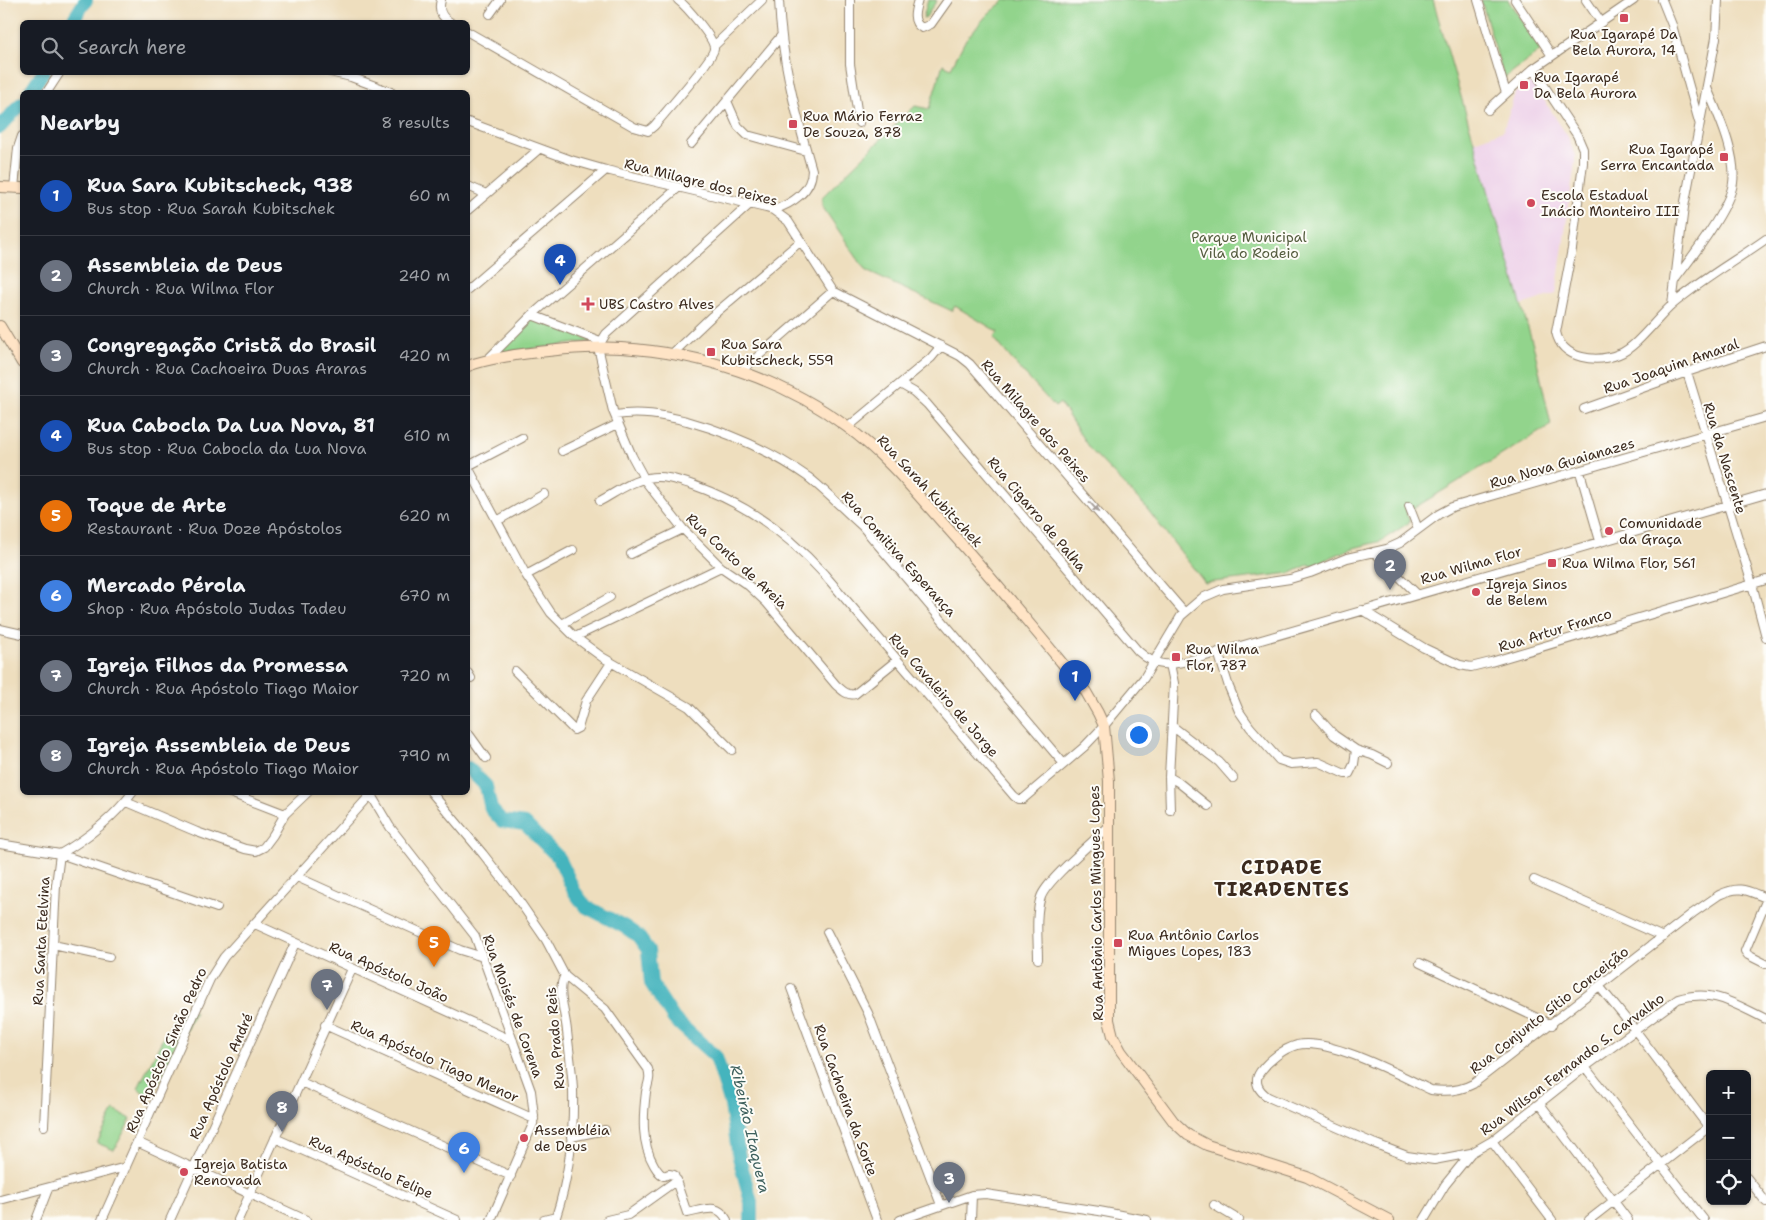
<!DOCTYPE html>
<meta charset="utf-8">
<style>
:root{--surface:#171b24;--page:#242831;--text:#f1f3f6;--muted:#9ea1a6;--line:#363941;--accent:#b45309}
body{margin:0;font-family:"Shantell Sans",sans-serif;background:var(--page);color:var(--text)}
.controls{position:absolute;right:15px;bottom:15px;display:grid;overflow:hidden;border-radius:8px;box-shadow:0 1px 4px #0004}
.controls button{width:45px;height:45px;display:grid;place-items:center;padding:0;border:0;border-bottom:1px solid var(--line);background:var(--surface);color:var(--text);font:25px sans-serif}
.you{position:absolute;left:1138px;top:734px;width:18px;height:18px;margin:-12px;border:4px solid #fff;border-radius:50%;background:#1a73e8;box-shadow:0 0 0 8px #1a73e833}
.badge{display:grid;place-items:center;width:32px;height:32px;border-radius:50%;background:var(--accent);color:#fff;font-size:16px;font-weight:700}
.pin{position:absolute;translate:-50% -41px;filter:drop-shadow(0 1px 2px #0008)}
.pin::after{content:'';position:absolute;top:26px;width:18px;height:15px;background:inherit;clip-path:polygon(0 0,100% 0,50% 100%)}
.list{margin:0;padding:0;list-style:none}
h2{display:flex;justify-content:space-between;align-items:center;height:65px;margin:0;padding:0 20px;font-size:21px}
h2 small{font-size:16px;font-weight:400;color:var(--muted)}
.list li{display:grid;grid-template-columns:32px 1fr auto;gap:15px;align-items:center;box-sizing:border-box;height:80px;padding:0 20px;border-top:1px solid var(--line)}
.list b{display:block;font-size:19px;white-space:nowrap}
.list p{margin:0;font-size:16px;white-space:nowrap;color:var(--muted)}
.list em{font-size:16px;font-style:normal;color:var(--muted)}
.icon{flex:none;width:28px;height:28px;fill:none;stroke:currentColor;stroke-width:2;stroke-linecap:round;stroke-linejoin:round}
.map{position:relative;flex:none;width:1766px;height:1220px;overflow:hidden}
.search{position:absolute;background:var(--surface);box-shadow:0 1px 4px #0004;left:20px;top:20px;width:450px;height:55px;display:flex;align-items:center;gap:12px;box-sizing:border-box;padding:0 18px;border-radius:8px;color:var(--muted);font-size:19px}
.panel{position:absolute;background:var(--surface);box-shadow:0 1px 4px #0004;left:20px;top:90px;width:450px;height:705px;border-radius:8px}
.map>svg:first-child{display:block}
.built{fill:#edd0e9}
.green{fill:#92d48c;stroke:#667f55}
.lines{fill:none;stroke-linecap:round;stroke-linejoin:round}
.river{stroke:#44b4bd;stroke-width:14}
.street-casing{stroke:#94846e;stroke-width:10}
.secondary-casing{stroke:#94846e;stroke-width:12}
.street{stroke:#fff;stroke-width:8}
.secondary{stroke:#ffe4c6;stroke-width:10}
.oneway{fill:#a79f9a}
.poi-dot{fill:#d1495b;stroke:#fdfcf7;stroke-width:2}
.labels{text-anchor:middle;stroke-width:4;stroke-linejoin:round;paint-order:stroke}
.poi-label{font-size:14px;fill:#3b2a1e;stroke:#fdfcf7;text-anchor:start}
.street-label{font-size:14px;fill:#3b2a1e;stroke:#fdfcf7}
.park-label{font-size:14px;fill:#555d3f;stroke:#fdfcf7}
.water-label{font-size:15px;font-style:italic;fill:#3f615e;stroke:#fdfcf7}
.district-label{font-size:19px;font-weight:bold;letter-spacing:1px;fill:#3b2a1e;stroke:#fdfcf7}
</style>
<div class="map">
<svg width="1766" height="1220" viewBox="0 0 1766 1220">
<rect width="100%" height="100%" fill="#fdfcf7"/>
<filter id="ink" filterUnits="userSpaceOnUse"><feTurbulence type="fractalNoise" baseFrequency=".02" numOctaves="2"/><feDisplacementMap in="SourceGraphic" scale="10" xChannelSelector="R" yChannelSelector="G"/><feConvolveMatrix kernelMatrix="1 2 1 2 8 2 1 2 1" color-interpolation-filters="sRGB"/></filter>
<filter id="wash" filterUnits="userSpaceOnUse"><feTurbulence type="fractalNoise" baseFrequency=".0096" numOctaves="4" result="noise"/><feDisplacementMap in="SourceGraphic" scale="20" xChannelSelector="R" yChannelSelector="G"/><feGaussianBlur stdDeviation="1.12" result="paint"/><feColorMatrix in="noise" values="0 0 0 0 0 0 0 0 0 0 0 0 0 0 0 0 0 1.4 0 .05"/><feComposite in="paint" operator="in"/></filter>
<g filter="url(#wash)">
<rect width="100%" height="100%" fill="#eedebe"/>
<path class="built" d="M1529 83 1535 86 1568 137 1575 156V162L1556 294 1521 305 1474 141 1503 131 1515 93 1522 86Z"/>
<path class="green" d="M928 0H937L926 17 923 18Z
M1005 0H1433L1535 352 1551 425 1406 513 1410 522 1381 541 1350 549 1311 566 1310 564 1291 573 1205 583 1144 505 1089 448 1060 403 1055 407 1018 367 994 338 998 332 955 306 952 311 866 271 822 206V197L915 106 929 109 943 64 951 68 966 39 988 14Z
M1481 0H1508L1540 49 1539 52 1504 78Z
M533 319 595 341 498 353Z
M177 1010 195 1012 151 1099 138 1088Z
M114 1110 131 1119 114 1150 97 1143Z"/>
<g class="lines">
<path class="river" d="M72 22 86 0
M30 92 43 72
M0 127 22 103
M468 768 486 786 491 809 502 821 525 824 559 858 574 891 585 906 625 927 638 936 648 950 651 983 674 1019 716 1057 731 1105 739 1157 751 1202V1220"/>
</g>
</g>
<g filter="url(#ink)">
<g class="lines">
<g class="street-casing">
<path id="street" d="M441 0C438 10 441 17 450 22
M850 0V64L859 123
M918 0C915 10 911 22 922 28L931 24 948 0
M1478 0 1506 93
M1515 0 1552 56
M1586 0 1601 22
M1662 0 1672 25 1699 122
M490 14 500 0
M468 32 634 127 648 131 654 126C664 114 713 59 714 49 715 39 686 6 678 0
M714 46 762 0
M1533 69 1577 135 1583 149V163L1572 249 1556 332C1562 360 1597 363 1619 354 1636 348 1657 318 1672 305 1701 280 1735 261 1766 239
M330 72 351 77 391 92
M47 92 60 72
M727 101 738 126 747 135 806 151
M1488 110 1533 69 1634 0
M468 122 571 160 606 170 766 208 773 210 788 221 833 291 960 356 970 364 1184 612
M691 144 781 36
M468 186 486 194
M14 188 18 148 22 136
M750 204 606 334 598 347 613 411 632 456 646 482 683 529 721 567 749 586 766 602 836 685C842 690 847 696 855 694L897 660
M468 210 539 149
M773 210C792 204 812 191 812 170 796 115 781 58 779 0
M1676 278C1692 257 1730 208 1733 183 1737 154 1718 115 1707 88
M468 289 606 170
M1672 305 1684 207 1716 38 1718 0
M532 315 600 341
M673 353 712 316 801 241
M487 360 532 315 678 188
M741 371 833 291
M1687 372 1752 584 1766 637
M900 384 914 392 927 404 1138 651C1160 671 1173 664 1199 658L1766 494
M1584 409 1687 372 1766 346
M615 415C640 411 662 415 687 421 730 433 771 451 808 477 827 492 844 510 862 526L1064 764
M848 427 931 358 941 346
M562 451 618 424
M468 466 522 438
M468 467 526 575 551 613 575 637 602 657 689 707 732 750
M1580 472 1600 541
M600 501C615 493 631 481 648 478 663 475 678 480 693 485 745 503 787 533 824 574L1014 796 1018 799H1023L1084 747 1104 726 1144 678 1181 616 1202 598 1223 589 1290 579 1310 573 1347 558 1387 549 1400 543 1439 514 1452 507 1766 417
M1409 506 1418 529
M497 521 544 494
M1374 552 1417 594
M631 554 683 529
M526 575 573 550
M1362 610 1424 648 1460 665 1471 667 1491 662 1766 580
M562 624 610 597
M0 629 22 634
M575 637 721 567
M1218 652 1229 687 1239 711 1250 727 1279 760 1291 764 1318 762 1345 774H1349L1354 764 1356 750 1334 735 1316 715
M1170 664 1174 683 1169 777 1170 810
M515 671 574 730 578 728 586 701 611 663
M468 673 471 678
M1172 726 1219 762 1233 778
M468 733 486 758
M1356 750 1372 755 1388 763
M1169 777 1178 782 1208 806
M228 792 285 814
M431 792 483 854 515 895 546 940 565 976 605 1009 648 1069C651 1078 648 1083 646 1092 643 1116 641 1143 654 1165 657 1170 659 1174 664 1176L669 1174 674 1175 687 1213C704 1210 718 1202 727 1220
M371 795 390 827 475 936 531 1091 534 1116 533 1124 491 1220
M126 802 197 832 245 849 256 851 264 847 273 835 285 814 308 792
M0 844 60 854 217 908
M60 854C88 838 113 818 133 792
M297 877 460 950 483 957
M1534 880 1663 937
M1766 901 1745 951 1748 955 1766 964
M255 924 513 1041
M827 932 868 1013 941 1205
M53 945 109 957
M1038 959C1038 941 1035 914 1041 897 1047 880 1094 841 1109 826
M1420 963 1552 1025
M1599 986 1635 1030 1710 1129
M791 988 877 1220
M325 1025 534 1119
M1585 1067 1704 1220
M301 1082 511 1176
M1540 1104 1628 1220
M44 1126 56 885 60 854
M571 1137 605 1130
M275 1138 457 1220
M1492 1141 1552 1220
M137 1142 306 1220
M1471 1153 1434 1160 1407 1156 1373 1143 1268 1097C1259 1091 1253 1082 1260 1072 1269 1060 1283 1049 1297 1045 1329 1037 1401 1076 1431 1090 1446 1092 1460 1091 1473 1084L1693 913 1719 895C1740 885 1746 890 1766 898
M1747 1178 1766 1202
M0 1200 126 1167
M1214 1205 1239 1220
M556 1217C569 1177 574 1131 573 1089 572 1070 569 1050 567 1031 566 1016 556 988 565 976
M36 1220 48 1189
M102 1220 210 979 224 957 373 792
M170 1220 295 943
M238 1220 352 969
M544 1220 556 1217
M607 1220 628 1215 677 1180
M900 1220 972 1195 986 1194 1099 1211 1147 1220
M971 1220 972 1195
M1424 1220 1445 1185 1471 1153 1492 1141 1585 1067 1678 999C1714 988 1734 1004 1766 1019
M1589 1220 1709 1127"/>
</g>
<g class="secondary-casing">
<path id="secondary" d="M0 187 22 188
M0 326 22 363
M468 366C483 360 499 358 515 355 551 350 586 346 621 348 701 353 782 378 847 427 883 453 912 488 941 521 991 576 1038 634 1086 692L1098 713 1104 726 1109 781V1020L1113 1036 1121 1051 1174 1122 1188 1135 1207 1145 1307 1177 1389 1220"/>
</g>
<use href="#street" class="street"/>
<use href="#secondary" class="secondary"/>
</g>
<defs><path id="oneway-solid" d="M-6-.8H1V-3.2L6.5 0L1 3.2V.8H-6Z" transform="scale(1.25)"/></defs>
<use class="oneway" href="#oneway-solid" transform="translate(1094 507) rotate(49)"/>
</g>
<g class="poi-dot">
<rect x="1619" y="13" width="10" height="10" rx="2.5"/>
<rect x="1519" y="80" width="10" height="10" rx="2.5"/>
<rect x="788" y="119" width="10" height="10" rx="2.5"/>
<rect x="1719" y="152" width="10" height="10" rx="2.5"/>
<circle cx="1531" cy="203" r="5"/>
<path d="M585.5 296.5h5v5h5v5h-5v5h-5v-5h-5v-5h5z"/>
<rect x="706" y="347" width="10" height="10" rx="2.5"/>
<circle cx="1609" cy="531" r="5"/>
<rect x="1547" y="558" width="10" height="10" rx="2.5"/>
<circle cx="1476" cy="592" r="5"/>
<rect x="1171" y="652" width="10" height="10" rx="2.5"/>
<rect x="1113" y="938" width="10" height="10" rx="2.5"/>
<circle cx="524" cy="1138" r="5"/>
<circle cx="184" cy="1172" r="5"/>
</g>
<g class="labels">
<g class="poi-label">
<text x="1624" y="39" text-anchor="middle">Rua Igarapé Da<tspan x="1624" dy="16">Bela Aurora, 14</tspan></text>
<text x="1534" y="82">Rua Igarapé<tspan x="1534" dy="16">Da Bela Aurora</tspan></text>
<text x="803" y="121">Rua Mário Ferraz<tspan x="803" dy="16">De Souza, 878</tspan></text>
<text x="1714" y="154" text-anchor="end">Rua Igarapé<tspan x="1714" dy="16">Serra Encantada</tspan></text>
<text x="1541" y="200">Escola Estadual<tspan x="1541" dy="16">Inácio Monteiro III</tspan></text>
<text x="599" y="309">UBS Castro Alves</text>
<text x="721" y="349">Rua Sara<tspan x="721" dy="16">Kubitscheck, 559</tspan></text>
<text x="1619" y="528">Comunidade<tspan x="1619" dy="16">da Graça</tspan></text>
<text x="1562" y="568">Rua Wilma Flor, 561</text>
<text x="1486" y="589">Igreja Sinos<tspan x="1486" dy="16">de Belem</tspan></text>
<text x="1186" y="654">Rua Wilma<tspan x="1186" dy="16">Flor, 787</tspan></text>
<text x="1128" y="940">Rua Antônio Carlos<tspan x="1128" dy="16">Migues Lopes, 183</tspan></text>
<text x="534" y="1135">Assembléia<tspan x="534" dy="16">de Deus</tspan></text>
<text x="194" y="1169">Igreja Batista<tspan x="194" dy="16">Renovada</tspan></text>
</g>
<g class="street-label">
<text transform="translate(701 182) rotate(14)" y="5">Rua Milagre dos Peixes</text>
<text transform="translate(1671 366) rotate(-19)" y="5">Rua Joaquim Amaral</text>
<text transform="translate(1036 421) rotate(49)" y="5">Rua Milagre dos Peixes</text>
<text transform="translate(1725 458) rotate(73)" y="5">Rua da Nascente</text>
<text transform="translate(1562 463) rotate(-16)" y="5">Rua Nova Guaianazes</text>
<text transform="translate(930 491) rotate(47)" y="5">Rua Sarah Kubitschek</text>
<text transform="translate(1037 514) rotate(50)" y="5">Rua Cigarro de Palha</text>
<text transform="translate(899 554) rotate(48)" y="5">Rua Comitiva Esperança</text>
<text transform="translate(737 561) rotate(43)" y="5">Rua Conto de Areia</text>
<text transform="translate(1471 565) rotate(-16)" y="5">Rua Wilma Flor</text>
<text transform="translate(1555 630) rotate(-17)" y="5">Rua Artur Franco</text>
<text transform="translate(944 695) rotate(49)" y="5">Rua Cavaleiro de Jorge</text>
<text transform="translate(1096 903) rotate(-91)" y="5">Rua Antônio Carlos Mingues Lopes</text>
<text transform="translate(41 941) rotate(-87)" y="5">Rua Santa Etelvina</text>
<text transform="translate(389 972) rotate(24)" y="5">Rua Apóstolo João</text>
<text transform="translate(513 1006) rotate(70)" y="5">Rua Moisés de Corena</text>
<text transform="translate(1549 1010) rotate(-38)" y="5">Rua Conjunto Sítio Conceição</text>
<text transform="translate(555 1038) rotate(-95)" y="5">Rua Prado Reis</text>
<text transform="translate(166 1050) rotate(-66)" y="5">Rua Apóstolo Simão Pedro</text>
<text transform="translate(435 1061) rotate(24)" y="5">Rua Apóstolo Tiago Menor</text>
<text transform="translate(1572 1064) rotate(-37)" y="5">Rua Wilson Fernando S. Carvalho</text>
<text transform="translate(221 1076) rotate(-66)" y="5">Rua Apóstolo André</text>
<text transform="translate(846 1100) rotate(70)" y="5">Rua Cachoeira da Sorte</text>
<text transform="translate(371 1167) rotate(24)" y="5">Rua Apóstolo Felipe</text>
</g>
<g class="park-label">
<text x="1249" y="242">Parque Municipal<tspan x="1249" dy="16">Vila do Rodeio</tspan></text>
</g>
<g class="water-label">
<text transform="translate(750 1129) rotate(77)" y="5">Ribeirão Itaquera</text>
</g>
<g class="district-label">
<text x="1282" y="874">CIDADE<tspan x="1282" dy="22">TIRADENTES</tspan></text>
</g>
</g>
</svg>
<div class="controls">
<button>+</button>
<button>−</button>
<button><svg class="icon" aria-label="locate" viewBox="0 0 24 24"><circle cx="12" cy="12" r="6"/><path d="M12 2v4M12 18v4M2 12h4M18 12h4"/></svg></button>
</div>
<div class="you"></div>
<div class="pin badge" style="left:1075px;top:701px;background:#1a4fb4">1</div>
<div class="pin badge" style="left:1390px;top:590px;background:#6b7280">2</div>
<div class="pin badge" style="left:949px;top:1203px;background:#6b7280">3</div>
<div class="pin badge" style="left:560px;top:285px;background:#1a4fb4">4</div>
<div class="pin badge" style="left:434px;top:967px;background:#e8710a">5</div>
<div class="pin badge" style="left:464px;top:1173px;background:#3f7fe0">6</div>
<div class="pin badge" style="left:327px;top:1010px;background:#6b7280">7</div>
<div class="pin badge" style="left:282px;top:1132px;background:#6b7280">8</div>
<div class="search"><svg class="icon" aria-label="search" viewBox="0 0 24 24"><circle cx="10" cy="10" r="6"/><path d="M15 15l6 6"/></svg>Search here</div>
<section class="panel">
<h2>Nearby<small>8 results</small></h2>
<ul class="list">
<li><span class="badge" style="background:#1a4fb4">1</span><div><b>Rua Sara Kubitscheck, 938</b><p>Bus stop · Rua Sarah Kubitschek</p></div><em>60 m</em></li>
<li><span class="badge" style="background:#6b7280">2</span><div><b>Assembleia de Deus</b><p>Church · Rua Wilma Flor</p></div><em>240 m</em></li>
<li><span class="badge" style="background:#6b7280">3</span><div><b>Congregação Cristã do Brasil</b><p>Church · Rua Cachoeira Duas Araras</p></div><em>420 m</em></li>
<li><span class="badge" style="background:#1a4fb4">4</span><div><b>Rua Cabocla Da Lua Nova, 81</b><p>Bus stop · Rua Cabocla da Lua Nova</p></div><em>610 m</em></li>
<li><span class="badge" style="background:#e8710a">5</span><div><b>Toque de Arte</b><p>Restaurant · Rua Doze Apóstolos</p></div><em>620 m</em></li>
<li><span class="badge" style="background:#3f7fe0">6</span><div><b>Mercado Pérola</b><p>Shop · Rua Apóstolo Judas Tadeu</p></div><em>670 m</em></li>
<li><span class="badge" style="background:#6b7280">7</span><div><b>Igreja Filhos da Promessa</b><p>Church · Rua Apóstolo Tiago Maior</p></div><em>720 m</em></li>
<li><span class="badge" style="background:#6b7280">8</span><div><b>Igreja Assembleia de Deus</b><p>Church · Rua Apóstolo Tiago Maior</p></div><em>790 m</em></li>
</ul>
</section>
</div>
